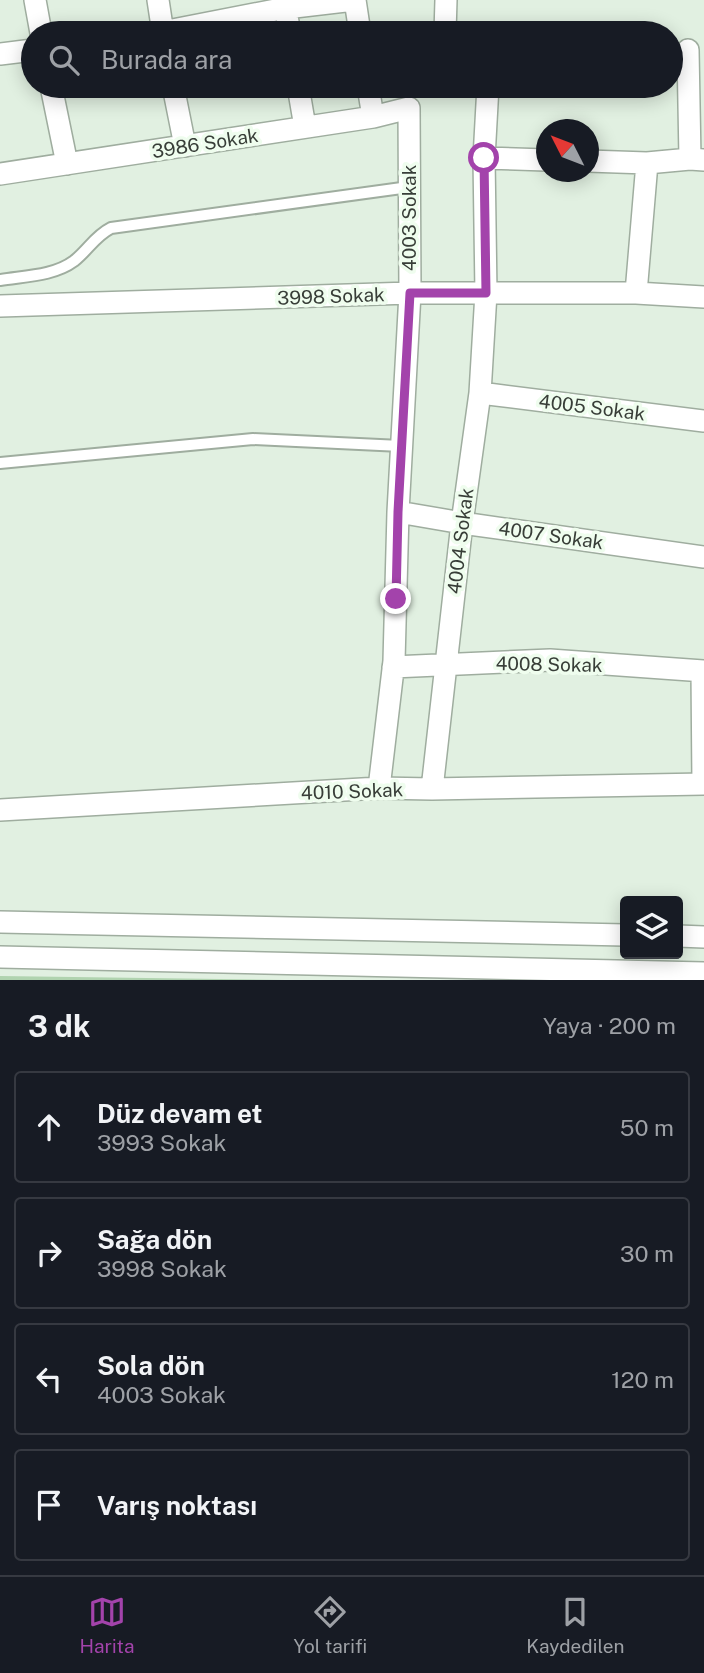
<!DOCTYPE html>
<html lang="tr">
<meta charset="utf-8">
<style>
:root{--surface:#171b24;--page:#20242c;--text:#f1f3f6;--muted:#9ea1a6;--line:#363941;--accent:#a343ab}
body{margin:0;font-family:"Public Sans",sans-serif;background:var(--page);color:var(--text)}
.controls{position:absolute;right:21px;bottom:21px;display:grid;overflow:hidden;border-radius:7px;box-shadow:0 4px 18px #0003}
.controls button{width:63px;height:63px;display:grid;place-items:center;padding:0;border:0;border-bottom:2px solid var(--line);background:var(--surface);color:var(--text);font:35px sans-serif}
.compass{position:absolute;left:536px;top:119px;width:63px;height:63px;border-radius:50%;background:var(--surface);box-shadow:0 4px 18px #0003;rotate:312deg}
.stop{position:absolute;width:21px;height:21px;margin:-16px;border:5px solid #a343ab;border-radius:50%;background:#fff}
.stop.end{background:#a343ab;border-color:#fff;box-shadow:0 2px 7px #0008}
.list{margin:0;padding:0;list-style:none}
h2{display:flex;justify-content:space-between;align-items:center;height:91px;margin:0;padding:0 28px;font-size:30px}
h2 small{font-size:23px;font-weight:400;color:var(--muted)}
.list li{display:grid;grid-template-columns:46px 1fr auto;gap:21px;align-items:center;box-sizing:border-box;height:112px;margin:0 14px 14px;padding:0 14px;border:2px solid var(--line);border-radius:7px}
.list b{display:block;font-size:26px;white-space:nowrap}
.list p{margin:0;font-size:23px;white-space:nowrap;color:var(--muted)}
.list em{font-size:23px;font-style:normal;color:var(--muted)}
.icon{flex:none;width:38px;height:38px;fill:none;stroke:currentColor;stroke-width:2;stroke-linecap:round;stroke-linejoin:round}
.map{position:relative;flex:none;width:704px;height:980px;overflow:hidden}
.search{position:absolute;background:var(--surface);box-shadow:0 4px 18px #0003;left:21px;right:21px;top:21px;height:77px;display:flex;align-items:center;gap:18px;box-sizing:border-box;padding:0 24px;border-radius:38px;color:var(--muted);font-size:26px}
.sheet{height:595px;background:var(--surface)}
nav{display:flex;justify-content:space-around;align-items:center;box-sizing:border-box;height:98px;border-top:2px solid var(--line);background:var(--surface);font-size:19px;color:var(--muted)}
nav a{display:grid;justify-items:center;gap:4px}
nav .on{color:var(--accent)}
.map>svg:first-child{display:block}
.green{fill:#b0d3af}
.lines{fill:none;stroke-linecap:round;stroke-linejoin:round}
.service-casing{stroke:#9fad9f;stroke-width:14}
.minor-casing{stroke:#9fad9f;stroke-width:24}
.service{stroke:#fff;stroke-width:10}
.minor{stroke:#fff;stroke-width:21}
.route{stroke:#a343ab;stroke-width:9}
.labels{text-anchor:middle;stroke-width:7;stroke-linejoin:round;paint-order:stroke}
.street-label{font-size:19px;fill:#383e38;stroke:#effdee}
</style>
<div class="map">
<svg width="704" height="980" viewBox="0 0 704 980">
<rect width="100%" height="100%" fill="#e1f0e1"/>
<path class="green" d="M0 976 286 980H0Z"/>
<g class="lines">
<g class="service-casing">
<path id="service" d="M0 280C24 276 54 276 74 261 88 250 95 236 111 228L409 187
M0 463 253 439 401 446"/>
</g>
<g class="minor-casing">
<path id="minor" d="M35 0 41 33
M158 0 163 33
M284 0 290 33
M355 0 360 33
M157 33 286 8 354 0
M445 33 446 0
M688 50 690 159
M0 54 33 50
M51 86 67 164
M173 86 185 146
M298 86 305 127
M368 86 373 117
M484 158 546 160
M588 161 647 163 690 159 704 160
M0 174 373 117 409 108 410 293 398 512 394 661 379 788
M636 293 647 163
M0 306 410 293H636L704 297
M480 393 704 421
M398 512 462 523 704 557
M393 667 550 660 704 671
M702 671 703 784
M432 789 462 523 480 393 486 293 484 158 488 86
M0 810 379 788 432 789 704 784
M0 922 625 935
M678 936 704 937
M0 957 704 973"/>
</g>
<use href="#service" class="service"/>
<use href="#minor" class="minor"/>
</g>
<g class="lines">
<path class="route" d="M396 599 398 512 410 293H486L484 158"/>
</g>
<g class="labels">
<g class="street-label">
<text transform="translate(205 143) rotate(-9)" y="7">3986 Sokak</text>
<text transform="translate(409 218) rotate(-90)" y="7">4003 Sokak</text>
<text transform="translate(331 296) rotate(-2)" y="7">3998 Sokak</text>
<text transform="translate(592 407) rotate(7)" y="7">4005 Sokak</text>
<text transform="translate(551 535) rotate(8)" y="7">4007 Sokak</text>
<text transform="translate(460 541) rotate(-83)" y="7">4004 Sokak</text>
<text transform="translate(549 664) rotate(1)" y="7">4008 Sokak</text>
<text transform="translate(352 791) rotate(-2)" y="7">4010 Sokak</text>
</g>
</g>
</svg>
<div class="controls">
<button><svg class="icon" aria-label="layers" viewBox="0 0 24 24"><path d="M12 4l9 5-9 5-9-5zM3 14l9 5 9-5"/></svg></button>
</div>
<svg class="compass" viewBox="-18 -18 36 36"><path d="M0-13l5 13h-10z" fill="#e53935"/><path d="M0 13l5-13h-10z" fill="#9ea1a6"/></svg>
<div class="stop" style="left:484px;top:158px"></div>
<div class="stop end" style="left:396px;top:599px"></div>
<div class="search"><svg class="icon" aria-label="search" viewBox="0 0 24 24"><circle cx="10" cy="10" r="6"/><path d="M15 15l6 6"/></svg>Burada ara</div>
</div>
<section class="sheet">
<h2>3 dk<small>Yaya · 200 m</small></h2>
<ul class="list">
<li><svg class="icon" aria-label="ahead" viewBox="0 0 24 24"><path d="M12 20V5M6 11l6-6 6 6"/></svg><div><b>Düz devam et</b><p>3993 Sokak</p></div><em>50 m</em></li>
<li><svg class="icon" aria-label="right" viewBox="0 0 24 24"><path d="M7 20v-9h11M14 6l5 5-5 5"/></svg><div><b>Sağa dön</b><p>3998 Sokak</p></div><em>30 m</em></li>
<li><svg class="icon" aria-label="left" viewBox="0 0 24 24"><path d="M17 20v-9H6M10 6l-5 5 5 5"/></svg><div><b>Sola dön</b><p>4003 Sokak</p></div><em>120 m</em></li>
<li><svg class="icon" aria-label="arrive" viewBox="0 0 24 24"><path d="M6 21V4h12l-3 4 3 4H6"/></svg><div><b>Varış noktası</b></div></li>
</ul>
</section>
<nav>
<a class="on"><svg class="icon" aria-label="map" viewBox="0 0 24 24"><path d="M3 6l6-2 6 2 6-2v14l-6 2-6-2-6 2zM9 4v14M15 6v14"/></svg>Harita</a>
<a><svg class="icon" aria-label="directions" viewBox="0 0 24 24"><path d="M12 3l9 9-9 9-9-9zM9 14v-3h6M13 9l2 2-2 2"/></svg>Yol tarifi</a>
<a><svg class="icon" aria-label="saved" viewBox="0 0 24 24"><path d="M7 4h10v16l-5-4-5 4z"/></svg>Kaydedilen</a>
</nav>
